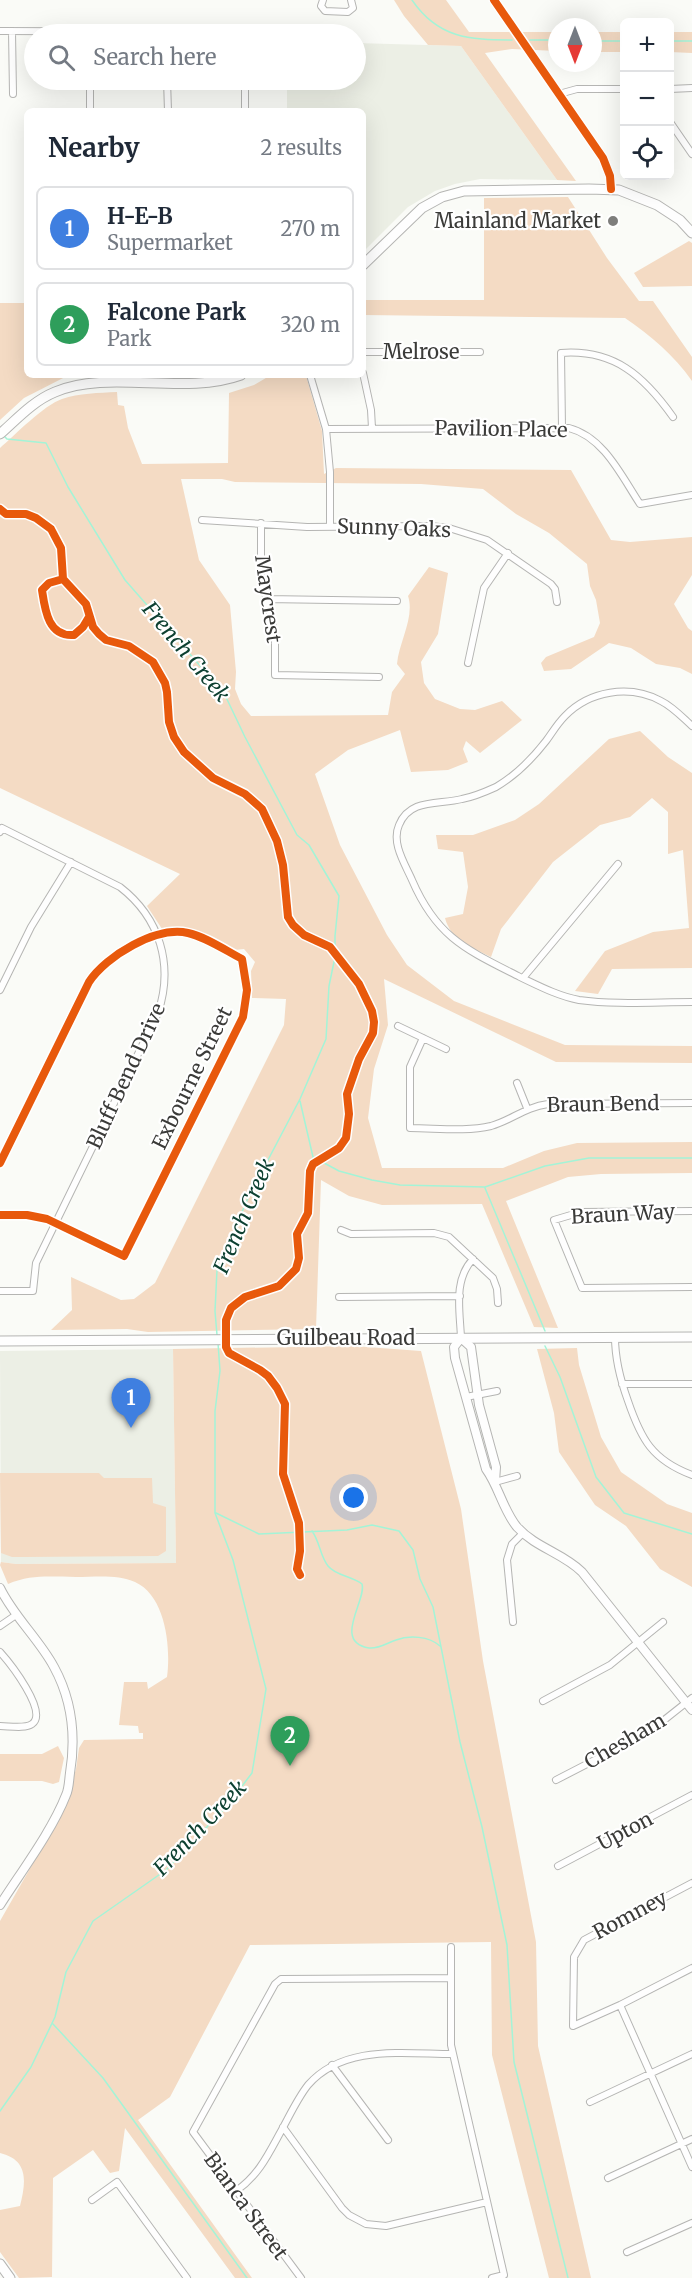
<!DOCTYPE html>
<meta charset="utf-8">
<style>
:root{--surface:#fff;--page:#f6f6f7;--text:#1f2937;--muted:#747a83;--line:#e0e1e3;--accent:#7e7e7c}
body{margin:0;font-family:Merriweather,serif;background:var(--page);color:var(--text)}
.controls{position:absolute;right:18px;top:18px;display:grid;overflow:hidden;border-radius:9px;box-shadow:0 6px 24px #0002}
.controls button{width:54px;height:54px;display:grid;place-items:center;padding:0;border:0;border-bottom:2px solid var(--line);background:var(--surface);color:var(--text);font:30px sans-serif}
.compass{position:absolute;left:548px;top:18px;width:54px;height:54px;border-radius:50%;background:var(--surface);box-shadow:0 6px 24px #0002;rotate:180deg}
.you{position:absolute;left:354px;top:1498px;width:21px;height:21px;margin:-15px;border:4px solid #fff;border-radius:50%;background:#1a73e8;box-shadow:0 0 0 9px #1a73e833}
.badge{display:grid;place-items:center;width:39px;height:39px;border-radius:50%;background:var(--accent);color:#fff;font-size:20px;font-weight:700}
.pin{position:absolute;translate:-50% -50px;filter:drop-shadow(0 2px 3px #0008)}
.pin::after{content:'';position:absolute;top:32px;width:21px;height:18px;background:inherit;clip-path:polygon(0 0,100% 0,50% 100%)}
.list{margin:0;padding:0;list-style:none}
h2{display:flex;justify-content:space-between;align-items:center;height:78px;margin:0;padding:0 24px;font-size:26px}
h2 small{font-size:20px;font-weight:400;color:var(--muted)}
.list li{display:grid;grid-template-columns:39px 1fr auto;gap:18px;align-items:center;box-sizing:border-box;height:84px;margin:0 12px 12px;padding:0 12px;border:2px solid var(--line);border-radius:9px}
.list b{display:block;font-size:22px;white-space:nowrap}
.list p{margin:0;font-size:20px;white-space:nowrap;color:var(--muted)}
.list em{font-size:20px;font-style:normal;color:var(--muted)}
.icon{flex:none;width:33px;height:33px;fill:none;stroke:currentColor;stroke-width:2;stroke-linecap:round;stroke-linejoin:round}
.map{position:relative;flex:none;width:692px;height:2278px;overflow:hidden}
.search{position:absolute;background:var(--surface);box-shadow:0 6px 24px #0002;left:24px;top:24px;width:342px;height:66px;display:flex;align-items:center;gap:15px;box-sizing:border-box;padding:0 21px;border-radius:33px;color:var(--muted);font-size:22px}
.panel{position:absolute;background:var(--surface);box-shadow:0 6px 24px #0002;left:24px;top:108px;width:342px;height:270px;border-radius:9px}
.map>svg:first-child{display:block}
.built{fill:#ecefe5}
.green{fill:#f4dbc4}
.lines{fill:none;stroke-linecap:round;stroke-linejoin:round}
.stream{stroke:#a3f4d7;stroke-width:1.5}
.minor-casing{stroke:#b5b5b3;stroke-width:8}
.tertiary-casing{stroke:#b5b5b3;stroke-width:10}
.secondary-casing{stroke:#b5b5b3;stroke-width:11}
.primary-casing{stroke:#b5b5b3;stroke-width:11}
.minor{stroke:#fefefe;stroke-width:6}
.tertiary{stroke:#fefefe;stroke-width:8}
.secondary{stroke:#fefefe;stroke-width:9}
.primary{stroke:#fefefe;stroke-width:9}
.cycleway-casing{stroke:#fff;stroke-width:11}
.cycleway{stroke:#e8590c;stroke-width:8}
.poi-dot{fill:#7e7e7c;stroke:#fff;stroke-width:2}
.labels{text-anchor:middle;stroke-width:4.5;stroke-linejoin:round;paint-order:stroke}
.poi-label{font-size:20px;fill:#3b3b39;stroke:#fff;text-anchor:end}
.street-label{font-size:20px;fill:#3b3b39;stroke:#fff}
.water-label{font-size:21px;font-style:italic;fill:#0d4031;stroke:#fff}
</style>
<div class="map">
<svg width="692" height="2278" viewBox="0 0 692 2278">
<rect width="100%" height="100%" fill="#fafbf7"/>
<path class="built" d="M356 43 461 46 557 180 480 179 455 184 435 191 408 207 363 252V111H287V80H356Z
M173 1349 176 1563 16 1564 1 1562 0 1351Z"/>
<path class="green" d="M394 0H446L469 32H557V51L512 49 485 53 576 181 557 180 461 46 428 45 404 16Z
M593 32H624V52H593Z
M670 32H692V53L670 52Z
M568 197 607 258 639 301H653L692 357V381C674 355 651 336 625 318L363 315V300H484V198Z
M689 241 692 243V286L643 287 634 273Z
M0 303H27V375H69L24 398 0 420Z
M271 375H305L307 379 322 431 324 474 336 468 571 470 611 540 630 542 692 537V575L674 604 688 628 692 631V674L680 668 656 664 631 648 609 643 571 669 544 671 541 663 546 657 594 637 600 623 596 600 590 586 587 564 549 533 516 514 483 489 421 484 235 482 222 479H181L199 560 230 605 236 672 235 689 241 704 251 716 388 715 392 692 405 674 397 664C399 642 415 617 408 596L429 567 448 573 438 634 421 662 424 683 435 699 460 709 475 710 502 701 522 720 480 753 466 741 463 749 468 762 448 770 411 772 400 730 348 750 315 774 340 845 387 935 407 965 454 1001 565 1045 692 1046V1063L556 1062 384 979 388 1025 374 1069 368 1118 382 1168H503L544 1151 577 1143 692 1142V1173L601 1174 568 1177 506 1201 558 1328 534 1327 482 1204 382 1205 349 1196 321 1180 316 1329 148 1332 127 1329 51 1330 72 1310 71 1277 121 1300 134 1299 155 1283 284 1025 286 999 252 998 251 971 255 962 244 949 234 950 186 929 164 932 147 906 180 874 0 788V448C15 435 44 405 62 399 79 393 99 393 117 392L118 405 124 406 128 428 142 464 228 463 229 393 254 385Z
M640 731 668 757 692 773V968L612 969 598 994 575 991 605 951 653 932 689 928 683 850 668 854V812L652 798 630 817 600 825 553 862 501 929 491 957C472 948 450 939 445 918L463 914 468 887 463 852 438 849 436 835H473L515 820 539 804 609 739Z
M353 1346 421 1351 461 1509 483 1661 536 1942 538 2046 591 2278H549L492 2055 491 1942 250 1945 170 2097 138 2120 252 2278H235L125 2128 119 2171 110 2173 93 2150 53 2178 52 2277 19 2278 0 2252V2210L20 2206C26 2182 29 2160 0 2153V1921L64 1809 76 1769 79 1748 84 1740 143 1739V1733H139L138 1726 119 1725 124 1682H147L148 1689 167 1677C171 1648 166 1596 135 1582 117 1574 95 1577 76 1577 51 1577 32 1574 8 1584L0 1565 1 1562 16 1564 176 1563 173 1349Z
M577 1348 579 1365 601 1437 621 1472 667 1504 692 1513V1587L660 1569 626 1526 595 1505 559 1452 554 1413 537 1349Z
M0 1473H99L104 1478H152L153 1503 166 1507V1551L158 1556 25 1557H12L1 1553Z
M58 1746 64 1758 59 1782 53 1784 42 1781H0V1754H42Z"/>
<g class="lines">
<path class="stream" d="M412 0C438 38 469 40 512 40
M530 40H557
M593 41H624
M670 41H692
M4 436 7 439 46 443 68 487 125 580 224 693 245 737 297 835 309 845 339 896 335 936V957L329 986 326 1039 300 1099 248 1198 217 1270 215 1311 217 1335
M300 1101 313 1157 339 1171 372 1180 400 1185 485 1187 545 1166 589 1158H692
M485 1188 545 1331
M545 1346 560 1377 596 1477 624 1513 692 1534
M216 1513 259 1534 347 1530 372 1525 399 1531 413 1550 420 1579 433 1607 460 1742 482 1827 507 1945 514 2062 568 2278
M312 1531C320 1542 320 1556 328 1566 336 1576 352 1576 362 1584 367 1600 332 1642 369 1648 379 1649 387 1643 396 1640 409 1635 429 1636 440 1646
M53 2024 103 2078 247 2278
M0 2111 31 2067 55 2017 66 1972 93 1921 166 1870 226 1807 252 1773 266 1689 233 1560 215 1513V1411L220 1371 218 1343"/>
<g class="minor-casing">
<path id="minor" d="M323 0 321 6 325 11 348 12 353 8 351 0
M0 31 245 32V34
M12 31 13 94
M167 80 168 111
M670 89 692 88
M559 94 577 89H624
M90 111V80
M245 111V80
M670 122 692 154
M363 352H480
M363 373 371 410 372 428
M310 375 326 429 330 472V526
M562 428 561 353C614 349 644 376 673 417
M326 429 569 428C604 437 622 477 640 504L692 495
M202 520 307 527 430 526 449 528 487 540 551 584 555 589 557 602
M261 523V575L275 635V675L379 677
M266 599 397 601
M468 663 484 588 508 553
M692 726C682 717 673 707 661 701 629 684 589 691 565 716 557 724 552 733 546 741 532 759 515 776 496 787 485 792 473 797 462 799 439 805 410 798 399 825 391 843 405 864 412 880 437 938 467 950 520 977 539 986 558 996 579 1000 615 1005 655 1002 692 1002
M0 832 2 828 120 887C160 918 174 965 158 1013L36 1263 33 1291H0
M523 978 618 864
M0 990 31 927 71 862
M398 1026 446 1049
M423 1038 410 1067V1128C436 1128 466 1132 491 1126 512 1120 525 1107 548 1104L692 1103
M517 1083 527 1108
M0 1163 89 982C106 956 156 926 188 933 206 937 225 950 242 959L247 990 243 1017 124 1256 47 1219 27 1215H0
M692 1211 581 1212 554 1220 582 1288 692 1287
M341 1230 351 1234 434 1233 449 1237 493 1278 497 1289 498 1303
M339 1297 460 1296
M615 1337C615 1360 620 1379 628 1401 641 1439 652 1460 692 1475
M461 1338C460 1311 453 1280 473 1259
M622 1384H692
M466 1397 497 1391
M495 1482 517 1476
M513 1622 507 1560 512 1544 523 1533
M0 1626 16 1615
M0 1652C9 1662 49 1712 32 1724 25 1729 9 1726 0 1726
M543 1701 610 1665 663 1622
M556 1780 649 1732 692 1698
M558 1866 692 1795
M692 1883 584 1940 574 1957 573 2026 620 2005 692 1968
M451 1947V2045L504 2275 492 2278
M620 2005 692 2167
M332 2065 388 2140
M590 2102 692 2054
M283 2127 342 2208 349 2215 366 2224 386 2226 487 2202
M608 2178 692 2139
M236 2191C258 2176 268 2155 280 2133 289 2117 297 2099 308 2085 344 2044 404 2054 453 2054
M92 2200 117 2182 187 2278
M627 2252 692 2223
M301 2278 193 2132 275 1984 281 1979 451 1978"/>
</g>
<g class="tertiary-casing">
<path id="tertiary" d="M494 0 603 158 610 176 611 189
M495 1482 496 1467 479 1405 471 1347 461 1338 454 1347 455 1358 486 1469C499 1487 503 1510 517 1527 536 1548 563 1553 582 1572L692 1710
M0 1588C14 1617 39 1639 54 1667 72 1700 76 1736 70 1773 69 1780 69 1789 66 1795 52 1831 21 1872 0 1905"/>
</g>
<g class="secondary-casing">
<path id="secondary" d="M363 265 422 208 442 197 464 191 589 189 619 190 657 205 680 220 692 233
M0 434C17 419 33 401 55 392 109 369 183 396 241 375
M0 1341 692 1337"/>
</g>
<g class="primary-casing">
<path id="primary" d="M0 2264 10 2278"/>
</g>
<use href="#minor" class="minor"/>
<use href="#tertiary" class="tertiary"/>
<use href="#secondary" class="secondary"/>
<use href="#primary" class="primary"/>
<g class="cycleway-casing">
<path id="cycleway" d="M494 0 603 158 610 176 611 189
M0 509 6 514H26L36 518 51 529 61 548 63 579 86 604 93 627 99 634 106 640 129 646 153 662 165 683 167 692 169 722 174 737 184 752 213 778 245 794 262 809 277 841 283 865 288 917 293 925 304 935 330 947 359 984 372 1011 374 1022 373 1033 359 1059 347 1094 349 1114 346 1138 339 1148 313 1164 310 1171 308 1213 297 1234 299 1258 296 1269 279 1286 245 1297 231 1308 226 1320V1347L229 1353 260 1370 268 1376 277 1388 285 1404 283 1474 299 1523 300 1551 297 1569 300 1575
M63 579 49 583 42 590C45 610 48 637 74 635L83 627 89 617
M0 1163 89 982C106 956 156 926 188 933 206 937 225 950 242 959L247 990 243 1017 124 1256 47 1219 27 1215H0"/>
</g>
<use href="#cycleway" class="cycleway"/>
</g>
<circle class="poi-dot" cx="613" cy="221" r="6"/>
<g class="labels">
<g class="poi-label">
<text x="601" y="228">Mainland Market</text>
</g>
<g class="street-label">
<text x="421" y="359">Melrose</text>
<text transform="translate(501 429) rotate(1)" y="7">Pavilion Place</text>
<text transform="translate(394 528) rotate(2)" y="7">Sunny Oaks</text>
<text transform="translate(268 599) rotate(82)" y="7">Maycrest</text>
<text transform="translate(126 1076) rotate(-65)" y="7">Bluff Bend Drive</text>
<text transform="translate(192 1078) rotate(-64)" y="7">Exbourne Street</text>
<text transform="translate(603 1104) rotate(-1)" y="7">Braun Bend</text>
<text transform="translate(623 1214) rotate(-3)" y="7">Braun Way</text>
<text x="346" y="1345">Guilbeau Road</text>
<text transform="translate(625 1741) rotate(-30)" y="7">Chesham</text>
<text transform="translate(625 1831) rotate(-28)" y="7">Upton</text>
<text transform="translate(630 1915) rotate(-28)" y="7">Romney</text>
<text transform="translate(246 2206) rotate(54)" y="7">Bianca Street</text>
</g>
<g class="water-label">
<text transform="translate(186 652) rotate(50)" y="7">French Creek</text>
<text transform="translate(244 1216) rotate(-67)" y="7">French Creek</text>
<text transform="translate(200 1828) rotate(-46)" y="7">French Creek</text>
</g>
</g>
</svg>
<div class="controls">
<button>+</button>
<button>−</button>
<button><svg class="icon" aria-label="locate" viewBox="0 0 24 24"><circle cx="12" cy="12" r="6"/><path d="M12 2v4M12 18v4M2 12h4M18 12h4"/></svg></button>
</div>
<svg class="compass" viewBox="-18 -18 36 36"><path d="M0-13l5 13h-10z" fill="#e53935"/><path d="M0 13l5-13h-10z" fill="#747a83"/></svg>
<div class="you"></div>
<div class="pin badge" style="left:131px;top:1428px;background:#3f7fe0">1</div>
<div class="pin badge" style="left:290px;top:1766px;background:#2e9e5b">2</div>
<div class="search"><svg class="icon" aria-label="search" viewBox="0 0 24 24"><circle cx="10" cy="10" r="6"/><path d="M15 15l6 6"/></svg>Search here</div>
<section class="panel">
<h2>Nearby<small>2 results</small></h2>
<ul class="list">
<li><span class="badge" style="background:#3f7fe0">1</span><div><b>H-E-B</b><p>Supermarket</p></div><em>270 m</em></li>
<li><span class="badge" style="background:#2e9e5b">2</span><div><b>Falcone Park</b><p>Park</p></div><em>320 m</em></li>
</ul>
</section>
</div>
